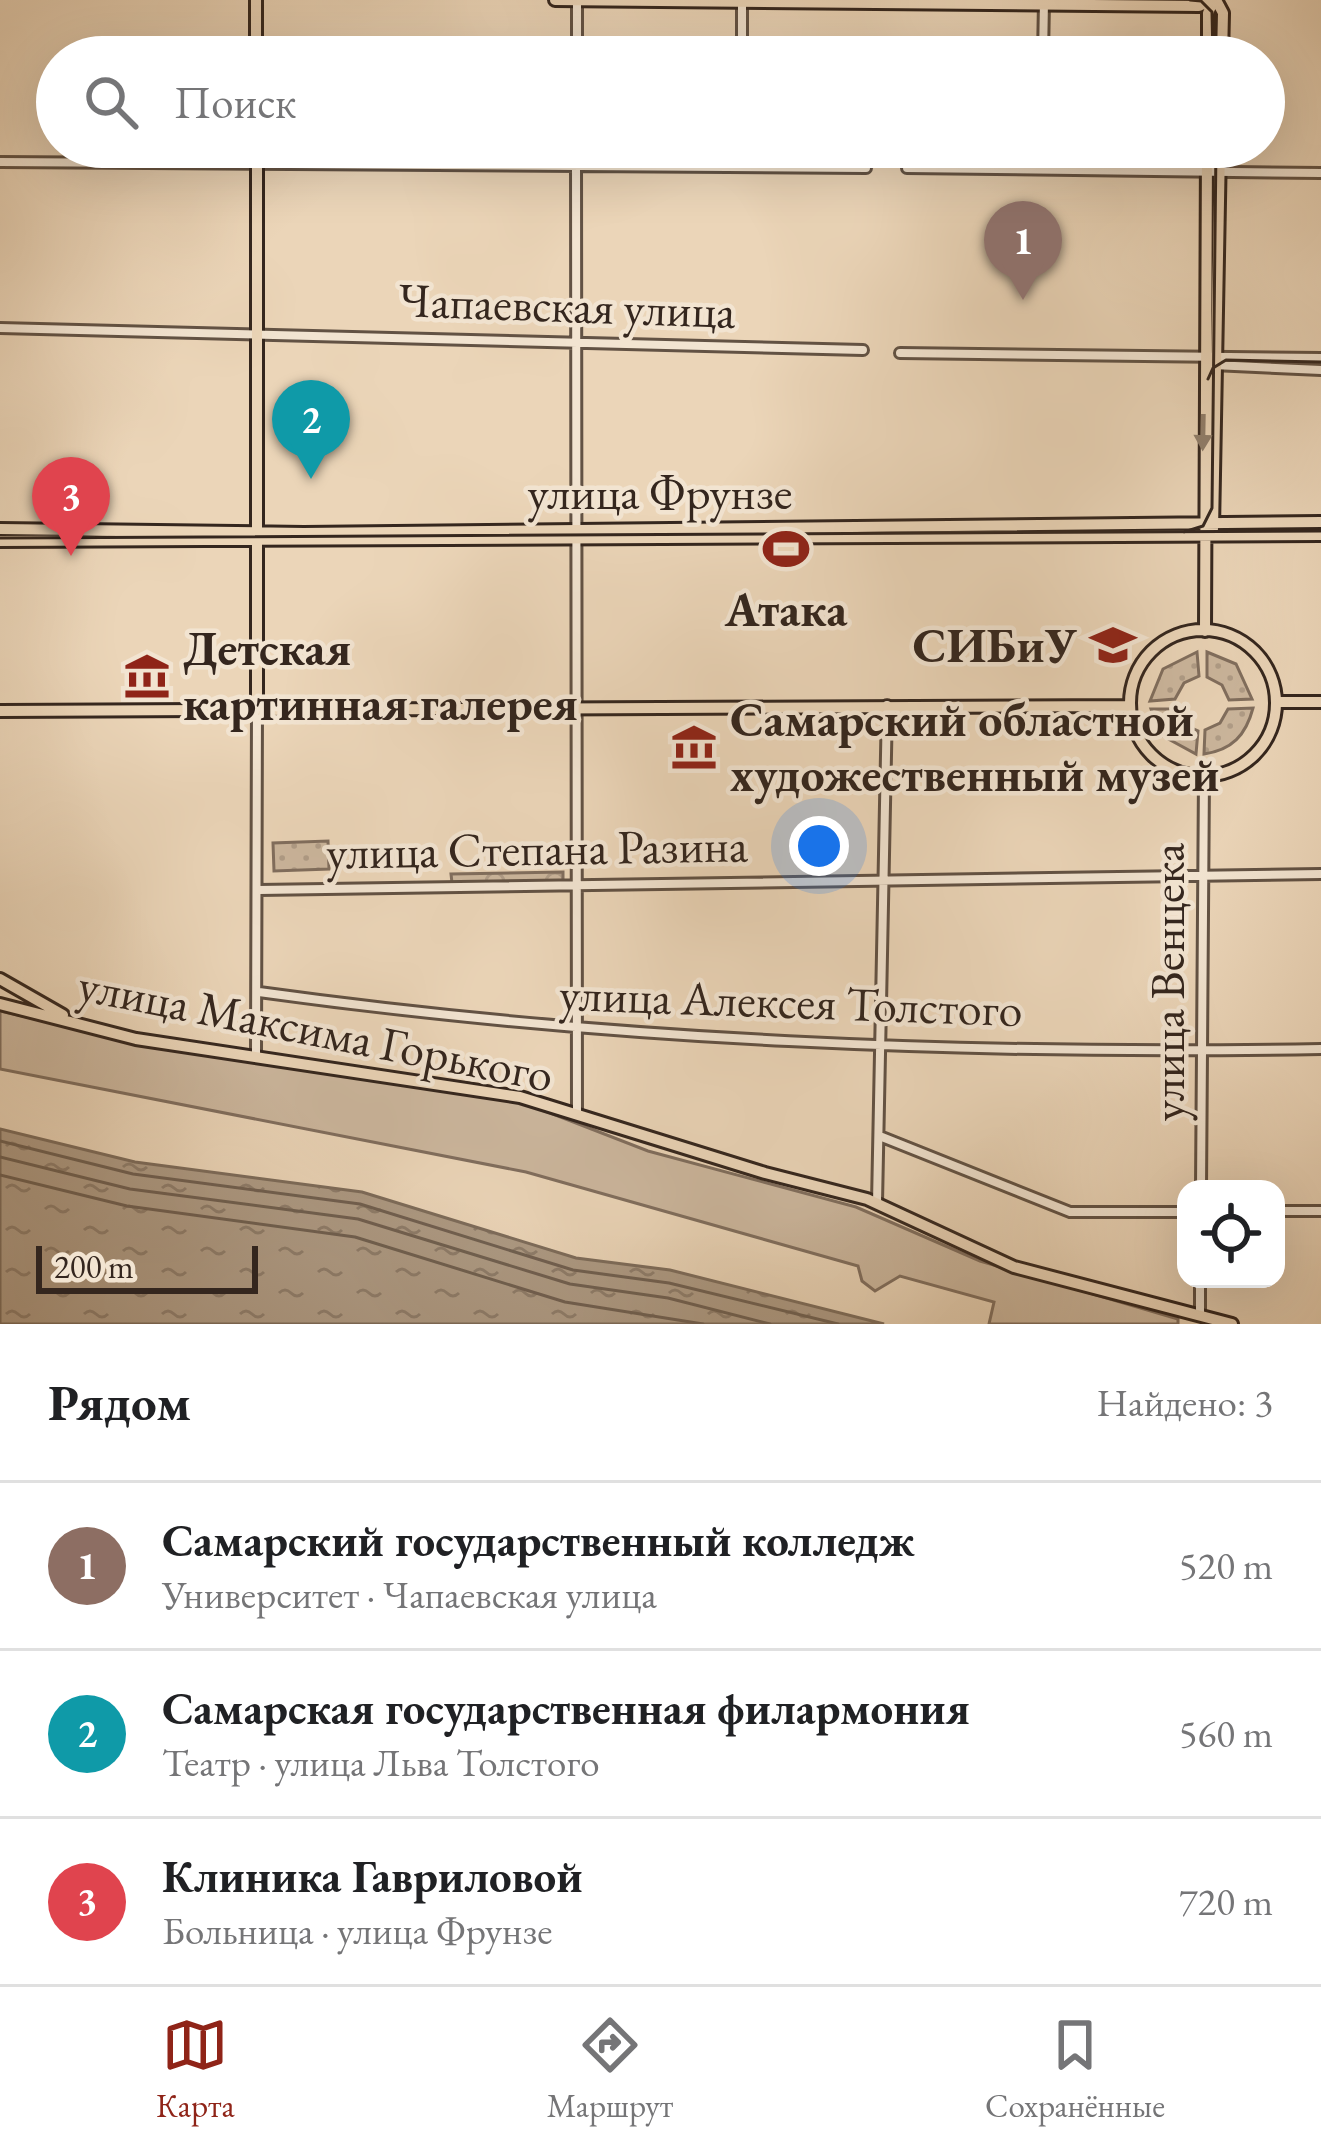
<!DOCTYPE html>
<html lang="ru">
<meta charset="utf-8">
<style>
:root{--surface:#fff;--page:#f2f2f2;--text:#202124;--muted:#757577;--line:#e0e0e0;--accent:#8f2418}
body{margin:0;font-family:"EB Garamond",serif;background:var(--page);color:var(--text)}
.controls{position:absolute;right:36px;bottom:36px;display:grid;overflow:hidden;border-radius:24px;box-shadow:0 12px 48px #0002}
.controls button{width:108px;height:108px;display:grid;place-items:center;padding:0;border:0;border-bottom:3px solid var(--line);background:var(--surface);color:var(--text);font:60px sans-serif}
.scale{position:absolute;left:36px;bottom:30px;width:222px;box-sizing:border-box;padding-left:12px;border:6px solid #34261e;border-top:0;font-size:33px;line-height:42px;white-space:nowrap;color:#34261e;-webkit-text-stroke:9px #f2e4d1;paint-order:stroke}
.you{position:absolute;left:819px;top:846px;width:42px;height:42px;margin:-30px;border:9px solid #fff;border-radius:50%;background:#1a73e8;box-shadow:0 0 0 18px #1a73e833}
.badge{display:grid;place-items:center;width:78px;height:78px;border-radius:50%;background:var(--accent);color:#fff;font-size:39px;font-weight:700}
.pin{position:absolute;translate:-50% -99px;filter:drop-shadow(0 3px 6px #0008)}
.pin::after{content:'';position:absolute;top:63px;width:42px;height:36px;background:inherit;clip-path:polygon(0 0,100% 0,50% 100%)}
.list{margin:0;padding:0;list-style:none}
h2{display:flex;justify-content:space-between;align-items:center;height:156px;margin:0;padding:0 48px;font-size:51px}
h2 small{font-size:39px;font-weight:400;color:var(--muted)}
.list li{display:grid;grid-template-columns:78px 1fr auto;gap:36px;align-items:center;box-sizing:border-box;height:168px;padding:0 48px;border-top:3px solid var(--line)}
.list b{display:block;font-size:45px;white-space:nowrap}
.list p{margin:0;font-size:39px;white-space:nowrap;color:var(--muted)}
.list em{font-size:39px;font-style:normal;color:var(--muted)}
.icon{flex:none;width:66px;height:66px;fill:none;stroke:currentColor;stroke-width:2;stroke-linecap:round;stroke-linejoin:round}
.map{position:relative;flex:none;width:1321px;height:1324px;overflow:hidden}
.search{position:absolute;background:var(--surface);box-shadow:0 12px 48px #0002;left:36px;right:36px;top:36px;height:132px;display:flex;align-items:center;gap:30px;box-sizing:border-box;padding:0 42px;border-radius:66px;color:var(--muted);font-size:45px}
.sheet{height:660px;background:var(--surface)}
nav{display:flex;justify-content:space-around;align-items:center;box-sizing:border-box;height:168px;border-top:3px solid var(--line);background:var(--surface);font-size:33px;color:var(--muted)}
nav a{display:grid;justify-items:center;gap:6px}
nav .on{color:var(--accent)}
.map>svg:first-child{display:block}
.grass{fill:url(#grass-dots);stroke:#806e5e;stroke-width:3}
.forest{fill:url(#forest-crowns);stroke:#806e5e;stroke-width:3}
.green{fill:#ccb79e;stroke:#806e5e;stroke-width:3}
.water{fill:url(#water-ripples);stroke:#7d6c5b;stroke-width:3}
.lines{fill:none;stroke-linecap:round;stroke-linejoin:round}
.shore{stroke:#706051;stroke-width:3}
.minor-casing{stroke:#625244;stroke-width:14}
.major-casing{stroke:#34261e;stroke-width:16}
.minor{stroke:#f2e4d1;stroke-width:8}
.major{stroke:#ebd5b8;stroke-width:10}
.tram{stroke:#34261e;stroke-width:3}
.oneway{fill:#907e6b}
.labels{text-anchor:middle;stroke-width:9;stroke-linejoin:round;paint-order:stroke}
.street-label{font-size:48px;fill:#34261e;stroke:#f2e4d1}
.poi-label{font-size:48px;font-weight:bold;fill:#34261e;stroke:#f2e4d1;text-anchor:start}
</style>
<div class="map">
<svg width="1321" height="1324" viewBox="0 0 1321 1324">
<defs>
<pattern id="grass-dots" width="8" height="8" patternUnits="userSpaceOnUse" patternTransform="scale(3)"><rect width="8" height="8" fill="#ccb79e"/><path d="M2 2h.1M6 6h.1" fill="none" stroke="#b09d88" stroke-width="1.8" stroke-linecap="round"/></pattern>
<pattern id="forest-crowns" width="20" height="18" patternUnits="userSpaceOnUse" patternTransform="scale(3)"><rect width="20" height="18" fill="#ccb79e"/><path d="M2 6a3 3 0 1 1 6 0M12 15a3 3 0 1 1 6 0" fill="none" stroke="#b09d88"/></pattern>
<pattern id="water-ripples" width="26" height="14" patternUnits="userSpaceOnUse" patternTransform="scale(3)"><rect width="26" height="14" fill="#ad9a84"/><path d="M2 4q2-2 4 0t4 0M15 11q2-2 4 0t4 0" fill="none" stroke="#8e7d6b"/></pattern>
</defs>
<rect width="100%" height="100%" fill="#ebd5b8"/>
<filter id="stains"><feTurbulence type="fractalNoise" baseFrequency=".00167" numOctaves="4"/><feColorMatrix values="0 0 0 0 .2 0 0 0 0 .09 0 0 0 0 .02 0 0 0 .5 -.17"/></filter>
<radialGradient id="worn" r=".72"><stop offset=".6" stop-color="#630" stop-opacity="0"/><stop offset="1" stop-color="#630" stop-opacity=".3"/></radialGradient>
<path class="grass" d="M1197 652 1199 676 1184 683 1175 699 1150 701 1163 669Z
M1207 652 1236 664 1252 699 1229 700 1222 685 1207 677Z
M1253 708C1246 735 1232 750 1204 754L1205 730 1220 723 1228 709Z
M1151 709H1174L1185 725 1198 731 1196 754 1161 735Z
M328 841 329 869 274 871 273 843Z"/>
<path class="forest" d="M563 872V882L452 883 451 874Z"/>
<path class="green" d="M0 1011 114 1037 522 1102 648 1151 856 1207 980 1261 1178 1319V1324H989L994 1302 900 1276 875 1291 862 1281 858 1266 526 1172 0 1069Z"/>
<path class="water" d="M0 1129 135 1162 362 1192 576 1258 670 1270 884 1324H0Z"/>
<g class="lines">
<path class="shore" d="M0 1141 133 1174 360 1204 573 1270 669 1283 838 1324
M0 1157 130 1189 358 1219 570 1284 668 1298 770 1324
M0 1175 127 1206 355 1237 565 1302 703 1324"/>
<g class="minor-casing">
<path id="minor" d="M577 57V0
M742 57V1
M1043 57 1044 1
M576 147 577 1115
M741 147 742 167
M0 162 866 168
M907 168 1321 173
M1041 169V147
M0 328 863 350
M900 353 1321 358
M1213 365 1321 370
M259 890 1321 874
M259 992C612 1041 965 1055 1321 1049
M256 1053 257 708
M882 1137 1070 1212H1186
M1201 1189 1204 776
M877 1203 887 705
M1276 1211H1321
M1200 1315V1279"/>
</g>
<g class="major-casing">
<path id="major" d="M256 0V57
M555 0 1199 6 1212 0
M1216 0 1223 13 1222 57
M1208 57V13L1214 0
M257 147V708
M0 529 304 533 1321 522
M1213 529 1220 147
M0 541 1321 535
M1130 703a73 73 0 1 1 146 0a73 73 0 1 1-146 0Z
M1205 631 1207 147
M1276 702H1321
M0 711 1129 706
M0 979 63 1015
M0 1004 136 1039 520 1097 765 1173 867 1199 1014 1267 1232 1324"/>
</g>
<use href="#minor" class="minor"/>
<use href="#major" class="major"/>
<path class="tram" d="M1190 0 1201 1 1212 12 1213 57
M1208 379 1213 368 1226 360 1321 362
M1184 532 1203 526 1212 508 1216 147
M0 538 1321 531"/>
</g>
<defs><path id="oneway-solid" d="M-6-.8H1V-3.2L6.5 0L1 3.2V.8H-6Z" transform="scale(3)"/></defs>
<use class="oneway" href="#oneway-solid" transform="translate(1203 432) rotate(91)"/>
<defs>
<g id="stadium-bare" transform="scale(3.6)"><path d="M0-5a6.5 5 0 1 0 0 10a6.5 5 0 1 0 0-10ZM-3.5-1.8h7v3.6h-7Z" fill="#8f2418" stroke="#f2e4d1" stroke-width="2.5" paint-order="stroke"/></g>
<g id="university-bare" transform="scale(3.6)"><path d="M0-5L7-2L0 1L-7-2ZM-4 1L0 2.5L4 1V4Q0 6-4 4Z" fill="#8f2418" stroke="#f2e4d1" stroke-width="2.5" paint-order="stroke"/></g>
<g id="museum-bare" transform="scale(3.6)"><path d="M0-6L6-3V-2H-6V-3ZM-5-1h2V3h-2ZM-1-1h2V3h-2ZM3-1h2V3H3ZM-6 4H6V6H-6Z" fill="#8f2418" stroke="#f2e4d1" stroke-width="2.5" paint-order="stroke"/></g>
</defs>
<g fill-rule="evenodd">
<use href="#stadium-bare" x="786" y="549"/>
<use href="#university-bare" x="1113" y="645"/>
<use href="#museum-bare" x="147" y="676"/>
<use href="#museum-bare" x="694" y="747"/>
</g>
<g class="labels">
<g class="street-label">
<text transform="translate(567 305) rotate(2)" y="17">Чапаевская улица</text>
<text x="660" y="509">улица Фрунзе</text>
<text transform="translate(537 848) rotate(-1)" y="17">улица Степана Разина</text>
<text transform="translate(1167 982) rotate(-90)" y="17">улица Венцека</text>
<text transform="translate(791 1001) rotate(2)" y="17">улица Алексея Толстого</text>
<text transform="translate(316 1029) rotate(11)" y="17">улица Максима Горького</text>
</g>
<g class="poi-label">
<text x="786" y="626" text-anchor="middle">Атака</text>
<text x="1077" y="662" text-anchor="end">СИБиУ</text>
<text x="183" y="665">Детская<tspan x="183" dy="55">картинная галерея</tspan></text>
<text x="730" y="736">Самарский областной<tspan x="730" dy="55">художественный музей</tspan></text>
</g>
</g>
<rect width="100%" height="100%" filter="url(#stains)"/>
<rect width="100%" height="100%" fill="url(#worn)"/>
</svg>
<div class="controls">
<button><svg class="icon" aria-label="locate" viewBox="0 0 24 24"><circle cx="12" cy="12" r="6"/><path d="M12 2v4M12 18v4M2 12h4M18 12h4"/></svg></button>
</div>
<div class="scale">200 m</div>
<div class="you"></div>
<div class="pin badge" style="left:1023px;top:300px;background:#8d6e63">1</div>
<div class="pin badge" style="left:311px;top:479px;background:#0f9aa8">2</div>
<div class="pin badge" style="left:71px;top:556px;background:#e0444e">3</div>
<div class="search"><svg class="icon" aria-label="search" viewBox="0 0 24 24"><circle cx="10" cy="10" r="6"/><path d="M15 15l6 6"/></svg>Поиск</div>
</div>
<section class="sheet">
<h2>Рядом<small>Найдено: 3</small></h2>
<ul class="list">
<li><span class="badge" style="background:#8d6e63">1</span><div><b>Самарский государственный колледж</b><p>Университет · Чапаевская улица</p></div><em>520 m</em></li>
<li><span class="badge" style="background:#0f9aa8">2</span><div><b>Самарская государственная филармония</b><p>Театр · улица Льва Толстого</p></div><em>560 m</em></li>
<li><span class="badge" style="background:#e0444e">3</span><div><b>Клиника Гавриловой</b><p>Больница · улица Фрунзе</p></div><em>720 m</em></li>
</ul>
</section>
<nav>
<a class="on"><svg class="icon" aria-label="map" viewBox="0 0 24 24"><path d="M3 6l6-2 6 2 6-2v14l-6 2-6-2-6 2zM9 4v14M15 6v14"/></svg>Карта</a>
<a><svg class="icon" aria-label="directions" viewBox="0 0 24 24"><path d="M12 3l9 9-9 9-9-9zM9 14v-3h6M13 9l2 2-2 2"/></svg>Маршрут</a>
<a><svg class="icon" aria-label="saved" viewBox="0 0 24 24"><path d="M7 4h10v16l-5-4-5 4z"/></svg>Сохранённые</a>
</nav>
